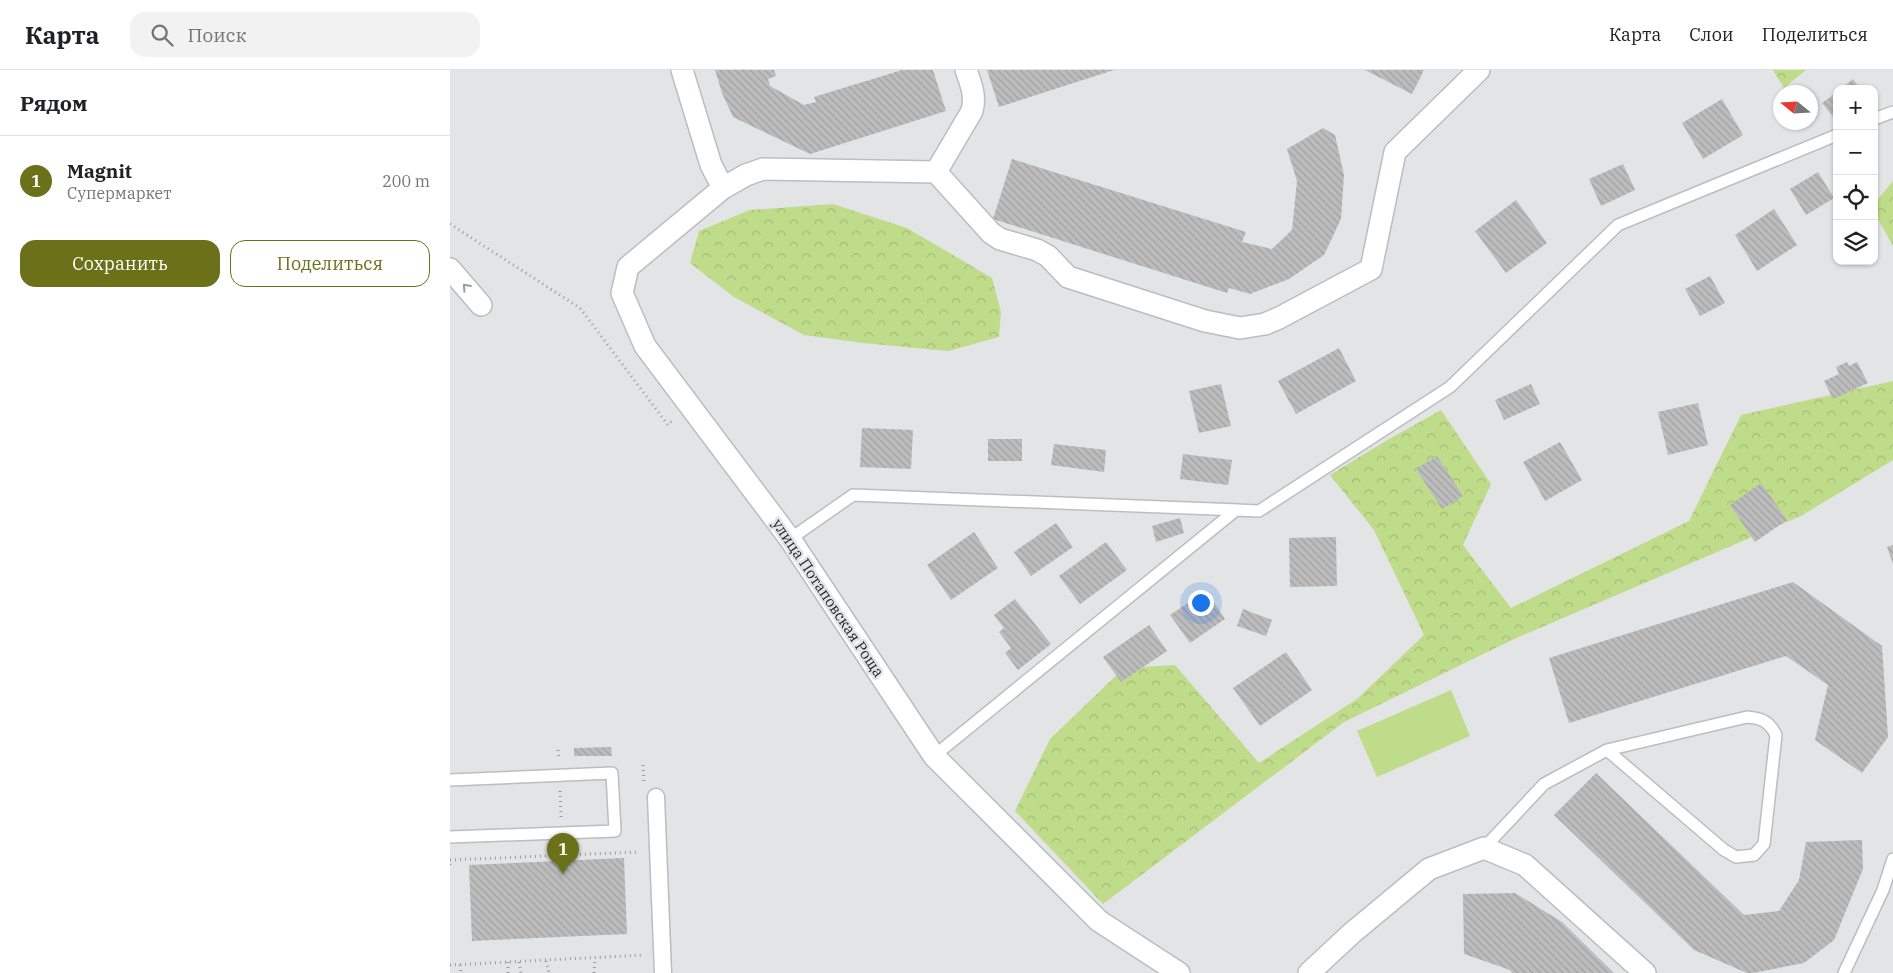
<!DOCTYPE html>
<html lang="ru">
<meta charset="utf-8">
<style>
:root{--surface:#fff;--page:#f2f2f2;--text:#202124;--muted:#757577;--line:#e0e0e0;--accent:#6a7118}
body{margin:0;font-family:"IBM Plex Serif",serif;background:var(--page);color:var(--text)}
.controls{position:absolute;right:15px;top:15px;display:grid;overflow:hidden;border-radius:10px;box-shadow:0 1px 4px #0004}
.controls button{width:45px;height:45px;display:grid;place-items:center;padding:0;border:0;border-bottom:1px solid var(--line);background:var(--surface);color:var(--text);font:25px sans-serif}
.compass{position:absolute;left:1323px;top:15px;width:45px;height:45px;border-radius:50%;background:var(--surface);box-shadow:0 1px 4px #0004;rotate:288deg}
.you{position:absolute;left:750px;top:532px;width:18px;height:18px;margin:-12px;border:4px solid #fff;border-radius:50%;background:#1a73e8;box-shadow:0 0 0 8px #1a73e833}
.badge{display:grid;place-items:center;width:32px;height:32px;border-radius:50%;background:var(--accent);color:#fff;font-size:16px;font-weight:700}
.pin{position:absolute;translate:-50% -41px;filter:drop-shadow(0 1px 2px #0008)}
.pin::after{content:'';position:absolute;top:26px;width:18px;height:15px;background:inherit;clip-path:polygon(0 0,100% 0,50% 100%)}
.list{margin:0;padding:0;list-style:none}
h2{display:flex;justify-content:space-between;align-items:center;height:65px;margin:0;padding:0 20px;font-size:21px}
h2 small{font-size:16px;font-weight:400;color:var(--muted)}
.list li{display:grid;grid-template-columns:32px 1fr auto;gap:15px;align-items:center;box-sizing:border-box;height:90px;padding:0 20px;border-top:1px solid var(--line)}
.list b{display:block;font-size:19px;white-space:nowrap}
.list p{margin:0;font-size:16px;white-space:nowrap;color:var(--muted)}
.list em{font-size:16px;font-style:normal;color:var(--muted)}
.actions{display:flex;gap:10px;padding:15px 20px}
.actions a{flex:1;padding:11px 0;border:1px solid var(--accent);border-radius:15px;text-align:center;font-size:18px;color:var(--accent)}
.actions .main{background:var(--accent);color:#fff}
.icon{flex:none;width:28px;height:28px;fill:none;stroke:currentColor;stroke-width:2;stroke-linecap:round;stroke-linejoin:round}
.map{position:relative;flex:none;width:1443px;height:903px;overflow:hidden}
header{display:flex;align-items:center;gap:30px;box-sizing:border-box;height:70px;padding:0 25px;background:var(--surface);border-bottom:1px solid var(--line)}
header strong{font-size:24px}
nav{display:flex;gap:28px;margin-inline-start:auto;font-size:18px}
.search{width:350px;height:45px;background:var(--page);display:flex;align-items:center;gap:12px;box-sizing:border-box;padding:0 18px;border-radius:15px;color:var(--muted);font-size:19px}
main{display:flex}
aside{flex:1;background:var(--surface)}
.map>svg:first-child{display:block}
.forest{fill:url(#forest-crowns)}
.pitch{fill:#bfdc8a}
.building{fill:url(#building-back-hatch)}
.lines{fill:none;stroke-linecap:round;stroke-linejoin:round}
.service-casing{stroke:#bcbdbe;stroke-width:14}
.pedestrian-casing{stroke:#bcbdbe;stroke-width:19}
.minor-casing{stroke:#bcbdbe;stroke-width:24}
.path{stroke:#9a9b9c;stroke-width:3;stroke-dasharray:1 4;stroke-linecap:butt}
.service{stroke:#fff;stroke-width:11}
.pedestrian{stroke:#fff;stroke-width:16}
.minor{stroke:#fff;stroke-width:21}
.oneway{stroke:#9c9c9d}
.labels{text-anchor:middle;stroke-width:5;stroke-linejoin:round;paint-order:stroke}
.street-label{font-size:15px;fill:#242425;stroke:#e3e4e5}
</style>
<header>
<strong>Карта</strong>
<div class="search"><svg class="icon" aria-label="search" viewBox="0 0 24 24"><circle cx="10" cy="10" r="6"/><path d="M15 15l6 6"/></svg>Поиск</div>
<nav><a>Карта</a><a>Слои</a><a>Поделиться</a></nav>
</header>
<main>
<aside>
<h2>Рядом<small></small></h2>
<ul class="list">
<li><span class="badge">1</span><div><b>Magnit</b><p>Супермаркет</p></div><em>200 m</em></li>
</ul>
<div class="actions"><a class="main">Сохранить</a><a>Поделиться</a></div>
</aside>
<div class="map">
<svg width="1443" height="903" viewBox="0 0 1443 903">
<defs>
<pattern id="forest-crowns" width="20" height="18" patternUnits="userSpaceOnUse" patternTransform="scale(1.25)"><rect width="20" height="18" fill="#bfdc8a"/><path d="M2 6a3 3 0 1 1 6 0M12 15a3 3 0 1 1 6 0" fill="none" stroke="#a4bd77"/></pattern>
<pattern id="building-back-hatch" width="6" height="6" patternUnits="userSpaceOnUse" patternTransform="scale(1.25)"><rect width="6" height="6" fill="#bdbcbd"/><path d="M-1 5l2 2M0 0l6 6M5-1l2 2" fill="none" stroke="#a2a1a2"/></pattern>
</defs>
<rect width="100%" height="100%" fill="#e3e4e5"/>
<path class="forest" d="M1323 0H1356L1334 18Z
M1443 111V176L1424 142V134Z
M383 134 457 158 542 208 551 242 549 267 498 281 413 273 354 265 284 227 240 193 249 161 300 140Z
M1443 311V390L1351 446 1064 569 894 652 653 834 565 741 600 669 674 598 725 595 809 693 907 629 974 565 924 460 880 405 934 372 991 340 1041 414 1013 475 1061 538 1239 451 1291 345Z"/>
<path class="pitch" d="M1001 620 1020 666 927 707 907 661Z"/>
<path class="building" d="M265 0H324L326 6 318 9 320 16 354 35 366 32 364 27 452 0H483L496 41 360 84 283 47 272 23Z
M537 0H664L549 37Z
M915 0H974L962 24Z
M1403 9 1410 19H1391Z
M1387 22V52L1372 33Z
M1272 29 1293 65 1253 89 1232 53Z
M873 58 885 65 894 105 891 149 874 185 839 209 800 224 779 218 777 223 543 149 562 89 796 162 792 172 822 179 842 160 847 111 837 79Z
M1173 94 1185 120 1151 136 1139 109Z
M1368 102 1384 128 1356 145 1340 119Z
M1066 130 1097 173 1056 203 1025 161Z
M1324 139 1347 175 1307 201 1285 165Z
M1260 206 1275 233 1250 246 1235 219Z
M889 278 906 311 846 344 828 311Z
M1397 292 1399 296 1407 292 1418 313 1383 329 1374 311 1389 304 1386 297Z
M771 314 781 356 749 363 739 321Z
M1081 314 1090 334 1054 350 1045 330Z
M1248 333 1258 375 1218 385 1208 342Z
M412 358 463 360 461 399 410 397Z
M538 369H572V391H538Z
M1110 372 1132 410 1095 431 1073 392Z
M604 374 656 380 654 402 601 395Z
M733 384 782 390 778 415 730 409Z
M987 386 1013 426 992 439 966 399Z
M1311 413 1337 450 1305 472 1280 435Z
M730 448 734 463 706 472 702 456Z
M606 453 623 477 581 506 564 482Z
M524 462 548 498 501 530 477 495Z
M886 467 887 516 840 517 839 468Z
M656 472 677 500 630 534 609 506Z
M1443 475V494L1437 477Z
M1343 512 1432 576 1438 667 1412 703 1365 670 1378 615 1336 586 1119 653 1099 588Z
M756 521 775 549 740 573 720 545Z
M565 529 601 574 568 600 555 583 561 578 549 562 554 558 544 545Z
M793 539 822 550 816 566 787 556Z
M699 555 717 581 671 612 653 587Z
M836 582 862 620 810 656 783 618Z
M161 677 162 686H124V678Z
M1146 703 1294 845 1329 841 1349 810 1356 772 1412 770 1413 799 1384 870 1354 893 1303 903H1297L1244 880 1104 745Z
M174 788 177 864 22 871 19 795Z
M1065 823 1112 852 1164 903H1062L1060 900 1014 884 1013 824Z"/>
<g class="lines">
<g class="service-casing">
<path id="service" d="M1424 49 1443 42
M340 469 403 425 789 440
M484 686 786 440 809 441 1000 317 1168 155 1387 65
M0 710 162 703 165 761 0 767
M1034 778 1094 714 1157 680 1297 647C1311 648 1319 651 1326 665L1314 774 1304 785 1286 787 1274 780 1157 680
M1394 903 1433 820 1443 789"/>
</g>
<g class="pedestrian-casing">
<path id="pedestrian" d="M206 727 213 903"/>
</g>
<g class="minor-casing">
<path id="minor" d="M232 0 261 95 273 118
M516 0C521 14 526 26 522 41L486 102 313 99 296 105 273 118 178 197 172 223 195 276 340 469 484 686 649 851 729 903
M486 102 541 163 550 169 587 180 598 186 618 207 755 251 790 258 815 254 829 248 921 199 945 82 1029 0
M0 199 31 235
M859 903 902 863 979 799 1034 778 1075 795 1195 903"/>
</g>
<path class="path" d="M0 154 130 238 218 355 224 349
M108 680 109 689
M193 695 194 713
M110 721 111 747
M0 790 189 782
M0 794V799
M96 891 99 903
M69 892 71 903
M0 895 194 885
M10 895 11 903
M58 903V892
M144 903 145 888"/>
<use href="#service" class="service"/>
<use href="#pedestrian" class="pedestrian"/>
<use href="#minor" class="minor"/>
</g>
<defs><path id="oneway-chevron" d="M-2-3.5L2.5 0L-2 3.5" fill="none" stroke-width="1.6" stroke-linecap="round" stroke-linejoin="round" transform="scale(1.25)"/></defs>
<use class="oneway" href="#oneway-chevron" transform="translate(16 217) rotate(-132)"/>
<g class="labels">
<g class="street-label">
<text transform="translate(378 528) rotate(56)" y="5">улица Потаповская Роща</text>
</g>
</g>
</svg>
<div class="controls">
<button>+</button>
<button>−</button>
<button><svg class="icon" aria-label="locate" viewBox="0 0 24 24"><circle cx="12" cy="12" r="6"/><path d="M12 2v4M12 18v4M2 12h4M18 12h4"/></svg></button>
<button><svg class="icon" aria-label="layers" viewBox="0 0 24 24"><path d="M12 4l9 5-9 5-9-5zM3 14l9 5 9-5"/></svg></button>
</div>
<svg class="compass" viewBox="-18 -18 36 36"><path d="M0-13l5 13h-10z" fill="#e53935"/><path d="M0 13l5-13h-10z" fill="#757577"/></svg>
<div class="you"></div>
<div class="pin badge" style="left:113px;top:804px">1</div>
</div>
</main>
